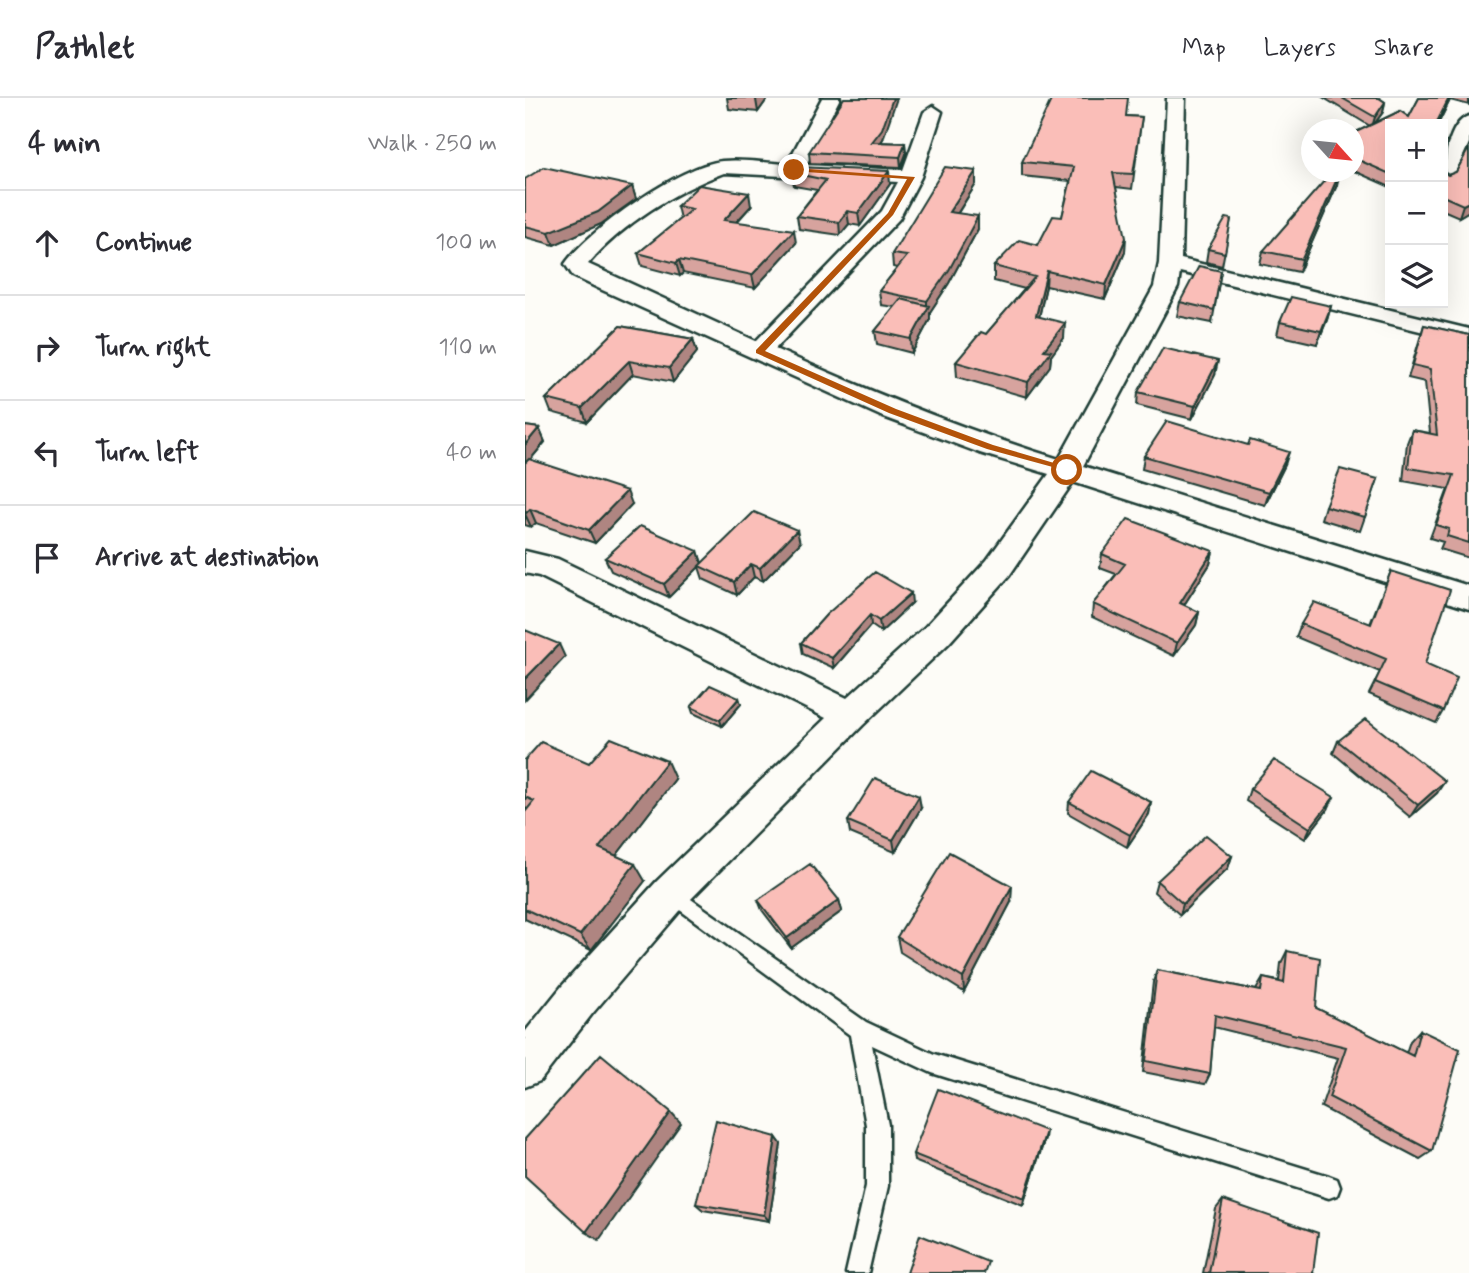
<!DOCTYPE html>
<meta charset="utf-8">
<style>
:root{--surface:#fff;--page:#f7f7f7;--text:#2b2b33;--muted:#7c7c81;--line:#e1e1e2}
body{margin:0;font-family:Mynerve,sans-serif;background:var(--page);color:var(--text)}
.controls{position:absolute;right:21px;top:21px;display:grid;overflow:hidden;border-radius:0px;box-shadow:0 7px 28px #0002}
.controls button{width:63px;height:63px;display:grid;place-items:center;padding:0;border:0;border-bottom:2px solid var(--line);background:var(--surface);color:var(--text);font:35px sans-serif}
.compass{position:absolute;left:776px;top:21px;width:63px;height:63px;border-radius:50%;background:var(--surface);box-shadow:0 7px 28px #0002;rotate:117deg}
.stop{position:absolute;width:21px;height:21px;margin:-16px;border:5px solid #b45309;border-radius:50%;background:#fff}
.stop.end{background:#b45309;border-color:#fff;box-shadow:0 2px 7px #0008}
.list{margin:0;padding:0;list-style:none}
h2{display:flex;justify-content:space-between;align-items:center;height:91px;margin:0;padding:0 28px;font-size:30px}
h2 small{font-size:23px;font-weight:400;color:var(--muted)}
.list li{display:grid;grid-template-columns:46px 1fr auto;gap:21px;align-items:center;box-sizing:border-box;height:105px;padding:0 28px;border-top:2px solid var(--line)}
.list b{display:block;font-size:26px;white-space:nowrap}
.list em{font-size:23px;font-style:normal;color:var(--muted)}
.icon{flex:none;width:38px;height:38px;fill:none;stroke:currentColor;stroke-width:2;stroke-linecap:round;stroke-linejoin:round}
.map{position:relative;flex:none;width:944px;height:1175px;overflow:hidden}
header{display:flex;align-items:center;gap:42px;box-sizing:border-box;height:98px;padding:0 35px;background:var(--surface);border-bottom:2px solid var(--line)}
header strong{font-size:33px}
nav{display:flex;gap:38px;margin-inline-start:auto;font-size:24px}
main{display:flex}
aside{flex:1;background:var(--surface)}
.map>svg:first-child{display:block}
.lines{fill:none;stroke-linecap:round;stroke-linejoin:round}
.service-casing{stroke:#1f3d34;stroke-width:5}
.minor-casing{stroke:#1f3d34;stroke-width:5}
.service{fill:#fdfcf7;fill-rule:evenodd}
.minor{fill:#fdfcf7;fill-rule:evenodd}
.wall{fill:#d7a39e;stroke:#1f3d34;stroke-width:2}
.shaded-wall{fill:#af8581;stroke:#1f3d34;stroke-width:2}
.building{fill:#fabeb8;stroke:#1f3d34;stroke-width:2}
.route{fill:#b45309}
</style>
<header>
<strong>Pathlet</strong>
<nav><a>Map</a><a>Layers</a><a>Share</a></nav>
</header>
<main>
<aside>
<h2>4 min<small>Walk · 250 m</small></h2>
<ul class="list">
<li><svg class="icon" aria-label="ahead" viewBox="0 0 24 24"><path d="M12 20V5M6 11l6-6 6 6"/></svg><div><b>Continue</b></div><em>100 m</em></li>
<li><svg class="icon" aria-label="right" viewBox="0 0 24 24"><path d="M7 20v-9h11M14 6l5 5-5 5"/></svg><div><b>Turn right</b></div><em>110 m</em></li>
<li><svg class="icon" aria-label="left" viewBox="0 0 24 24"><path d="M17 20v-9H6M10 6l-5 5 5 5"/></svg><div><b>Turn left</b></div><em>40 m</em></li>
<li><svg class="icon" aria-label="arrive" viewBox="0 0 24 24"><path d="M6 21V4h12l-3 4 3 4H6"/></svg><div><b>Arrive at destination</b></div></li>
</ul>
</aside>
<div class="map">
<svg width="944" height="1175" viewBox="0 0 944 1175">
<rect width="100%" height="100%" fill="#fdfcf7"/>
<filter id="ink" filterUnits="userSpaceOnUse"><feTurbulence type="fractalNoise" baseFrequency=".0143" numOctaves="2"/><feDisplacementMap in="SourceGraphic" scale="14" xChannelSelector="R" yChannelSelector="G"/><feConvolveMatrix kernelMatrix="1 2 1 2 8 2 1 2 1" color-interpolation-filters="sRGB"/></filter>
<g filter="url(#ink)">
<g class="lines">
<g class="service-casing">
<path id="service" d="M146 787 341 924 409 956 804 1078 812 1081 815 1089 812 1097 804 1100 407 975 347 947 363 1027V1088L343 1175H321L341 1088V1027L325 937 140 801 137 795 140 789Z"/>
</g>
<g class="minor-casing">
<path id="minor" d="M297 0H315L281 67 378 72 399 14 408 8 417 14 396 79 374 121 250 251C344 293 436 331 534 361L629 189 634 165 642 0H660L656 161 944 231V245L655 174 653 189 558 368 944 488V511L548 384 484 478 423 546 338 627 160 807 67 916 15 983 0 989V934L37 888 132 783 301 620 14 478 0 475V453L33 461 322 600 401 528 462 462 524 376 455 355 358 319 75 191 48 178 40 166C63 132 156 67 197 63 218 61 241 65 262 66ZM199 75 373 84 357 113 231 243 63 166C97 126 150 93 199 75Z
M944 18V45L928 80 925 84 918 86C918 68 923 24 944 18Z"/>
</g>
<use href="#service" class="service"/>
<use href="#minor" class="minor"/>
</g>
<path class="wall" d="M202 0H243L233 14 204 11Z
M799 0H854L860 4 858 14 850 25 875 13 884 19 894 0H944V7L925 2 913 26H865V89L829 73V35L845 28Z
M601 18 617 19 615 32 607 91 591 89 600 154 580 201 521 188 514 219 539 240 526 258 525 268 502 299 432 279 431 264 461 236 500 191 469 183V168L513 147 537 119 545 83 497 78V64Z
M358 41 356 44 380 45 381 56 376 69 285 65 284 54Z
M918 43 919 74 923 77 931 74 944 50V113L934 119 918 112Z
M451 73V86L433 115 453 131 424 185 405 214V221L387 255 352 246 350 233 370 209 356 207 354 193 372 170 368 169 367 156Z
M267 75 365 86 335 128 324 126 315 137 274 131 272 118 292 92 269 88Z
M0 81 107 88 111 101 76 126 29 147 0 139Z
M812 87 774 174 735 166 738 153Z
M152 108H226L212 124 271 145 230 190 158 175 155 178 117 168 113 155 155 121Z
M706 121 697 168 681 164 683 151Z
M696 173 687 225 652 218 655 204Z
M806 208 802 222 792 246 752 237 755 224Z
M899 227 944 237V460L915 451 918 444 905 440 923 391 878 383 882 345 887 332 905 335 900 284 883 280Z
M95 228 168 241 172 254 148 284 108 276 62 324 26 314 21 301Z
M690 277 667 321 612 307 613 294Z
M0 328 14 330 20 344 5 362 107 406 70 445 11 425 6 429 0 427Z
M619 358 760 367 740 407 617 371Z
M853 381 835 433 796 421 800 408Z
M275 445 238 483 229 479 212 497 178 481 174 469 144 499 86 473 80 460 173 453 177 465Z
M688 453 685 466 659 507 674 514 671 527 649 558 567 519 568 506 591 476 575 470 577 456Z
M866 473 918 613 911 625 844 596 855 574 771 539 776 526H845Z
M387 505 356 534 346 527 309 570 278 556 276 545 302 516Z
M214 600 216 606 197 628 168 615 166 609Z
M813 643 912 695 885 719 808 655Z
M0 662 64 665 150 681 91 758 120 783 66 852 0 821V714L2 711 0 710Z
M725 691 803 711 780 741 721 703Z
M544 704H626L624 716 602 749 543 715Z
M396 710 370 754 325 735 323 723Z
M707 758 703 770 655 817 629 794 632 783Z
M233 802H314L317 813 266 850 237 812Z
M486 804 439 894 375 854 372 839Z
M762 853 791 910 881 955 885 943 895 932 907 1053 895 1061 796 1009 813 960 689 929 685 976 680 986 618 974 628 884 632 872 731 892 738 880 754 883 756 865Z
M251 1039 256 1046 244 1123 178 1112 171 1106Z
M520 1040 498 1107 389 1063 388 1056Z
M698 1102 788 1175H678L691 1111Z"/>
<path class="shaded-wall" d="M232 0H243L233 14 231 2Z
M368 0H372L358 41 348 54 347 44Z
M924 0H925V2L913 26H911Z
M860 4 858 14 847 29 850 19Z
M380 45 381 56 376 69 375 59Z
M364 73 365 86 335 128 333 115Z
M451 73V86L425 127 424 114Z
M815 74 812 87 774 174 777 161Z
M107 88 111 101 76 126 29 147 24 134Z
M224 95 226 108 201 135 199 122Z
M944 104V113L934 119 938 107Z
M322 113 324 126 315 137 314 124Z
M453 118V131L424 185 405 214V221L387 255 386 241 402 211V203Z
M269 132 271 145 230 190 227 177Z
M601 140 600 154 580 201 581 187Z
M154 162 158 175 155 178 151 165Z
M522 173 521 188 511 233V218Z
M806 208 802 222 792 246 796 233Z
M540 225 539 240 526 258 525 268 502 299 503 284 519 252Z
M168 241 172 254 148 284 144 270Z
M104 263 108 276 62 324 57 310Z
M693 263 690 277 667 321 670 308Z
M14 330 20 344 0 368V347Z
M764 354 760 367 740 407 744 394Z
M102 393 107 406 70 445 64 432Z
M5 411 11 425 6 429 0 416Z
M272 432 275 445 238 483 235 470Z
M173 453 177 466 144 499 139 486Z
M688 453 685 466 652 518 655 505Z
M226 466 229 479 212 497 209 484Z
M386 495 387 505 356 534 354 523Z
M674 514 671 527 649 558 652 545Z
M345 517 346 527 309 570 307 560Z
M34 546 40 559 0 602V581Z
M214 600 216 606 197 628 195 622Z
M142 663 150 681 84 767 74 750Z
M920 683 912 695 885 719 893 707Z
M394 698 396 710 370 754 368 742Z
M809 699 803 711 780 741 785 730Z
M626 704 624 716 602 749 605 737Z
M707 758 703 770 655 817 658 806Z
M110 766 120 783 66 852 55 837Z
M487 788 486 804 439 894 438 880Z
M314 802 317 813 266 850 262 840Z
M146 1014 156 1025 74 1142 61 1134Z
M521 1033 520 1040 498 1107 499 1100Z
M251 1039 256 1046 244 1123 239 1117Z"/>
<path class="building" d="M319 0H368L357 31 347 44 380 45 375 59 284 54Z
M527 0H603L601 18 617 19 608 76 588 75 601 140 581 187 522 173 511 218 540 225 519 252 526 253 503 284 431 264 456 234 461 236 510 179 469 168 494 142 513 147 528 118 537 119 549 69 497 64Z
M817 0H854L860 4 850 19Z
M894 0H924L911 26H865V76L829 60V35L875 13 884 19Z
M918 43 922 44 919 74 923 77 931 74 944 50V104L938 107 918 98Z
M19 69 107 88 73 114 24 134 0 128V81Z
M271 69 364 73 333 115 322 113 314 124 272 118 301 82 267 75Z
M420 69 451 73 424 114 453 118 424 172 402 203 354 193 382 158 367 156Z
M807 74H815L777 161 738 153Z
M174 87 224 95 199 122 269 132 227 177 154 162 151 165 113 155 167 111 152 108Z
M701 120 706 121 700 155 683 151Z
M674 168 696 173 689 212 655 204Z
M766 199 806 208 796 233 755 224Z
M376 201 404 208 386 241 350 233Z
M899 227 944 237V445L922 438 924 431 911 427 929 377 883 370 887 332 912 337 905 271 888 267Z
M95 228 168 241 144 270 104 263 57 310 21 301Z
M638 250 693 263 670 308 613 294Z
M642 323 723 347 725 342 764 354 744 394 619 358Z
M0 328 14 330 0 347Z
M4 361 102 393 64 432 5 411 0 416V365Z
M815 371 853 381 840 419 800 408Z
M229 414 272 432 235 470 226 466 209 484 174 468Z
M603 421 688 453 655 505 674 514 652 545 568 506 600 466 577 456Z
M115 428 173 453 139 486 80 460Z
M866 473 925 492 900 566 932 580 918 613 850 584 861 561 776 526 789 504 846 526Z
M350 474 386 495 354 523 345 517 307 560 276 545 302 516Z
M0 532 34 546 0 581Z
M185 587 214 600 195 622 166 609Z
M841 621 920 683 893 707 813 643Z
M86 640 142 663 74 750 110 766 55 837 0 811V714L9 703 0 699V662L16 644 64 665Z
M749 662 809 699 785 730 725 691Z
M566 673 626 704 605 737 544 704Z
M350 680 394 698 368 742 323 723Z
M681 737 707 758 658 806 632 783Z
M424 754 487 788 438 880 372 839Z
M285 766 314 802 262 840 233 802Z
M762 853 795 860 791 910 888 958 895 932 935 951 907 1053 804 999 821 949 690 917 685 976 621 963 632 872 736 893 738 880 759 885Z
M76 956 146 1014 61 1134 0 1078V1041Z
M413 991 521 1033 499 1100 388 1056Z
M191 1022 251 1039 239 1117 171 1106Z
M698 1102 793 1135 788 1175H684Z
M395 1137 463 1164 459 1175H382Z"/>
</g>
<path class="route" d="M269 70 390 79 368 117 240 253 371 311 468 347 546 370V374L462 351 364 315 231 255V252L363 115 382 81 267 73Z"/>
</svg>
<div class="controls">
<button>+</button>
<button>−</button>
<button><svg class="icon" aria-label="layers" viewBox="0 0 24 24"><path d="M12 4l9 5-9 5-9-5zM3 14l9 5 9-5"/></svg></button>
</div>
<svg class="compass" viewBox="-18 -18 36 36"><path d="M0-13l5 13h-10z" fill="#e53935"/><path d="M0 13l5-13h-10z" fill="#7c7c81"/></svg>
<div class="stop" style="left:542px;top:372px"></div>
<div class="stop end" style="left:269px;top:72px"></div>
</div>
</main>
